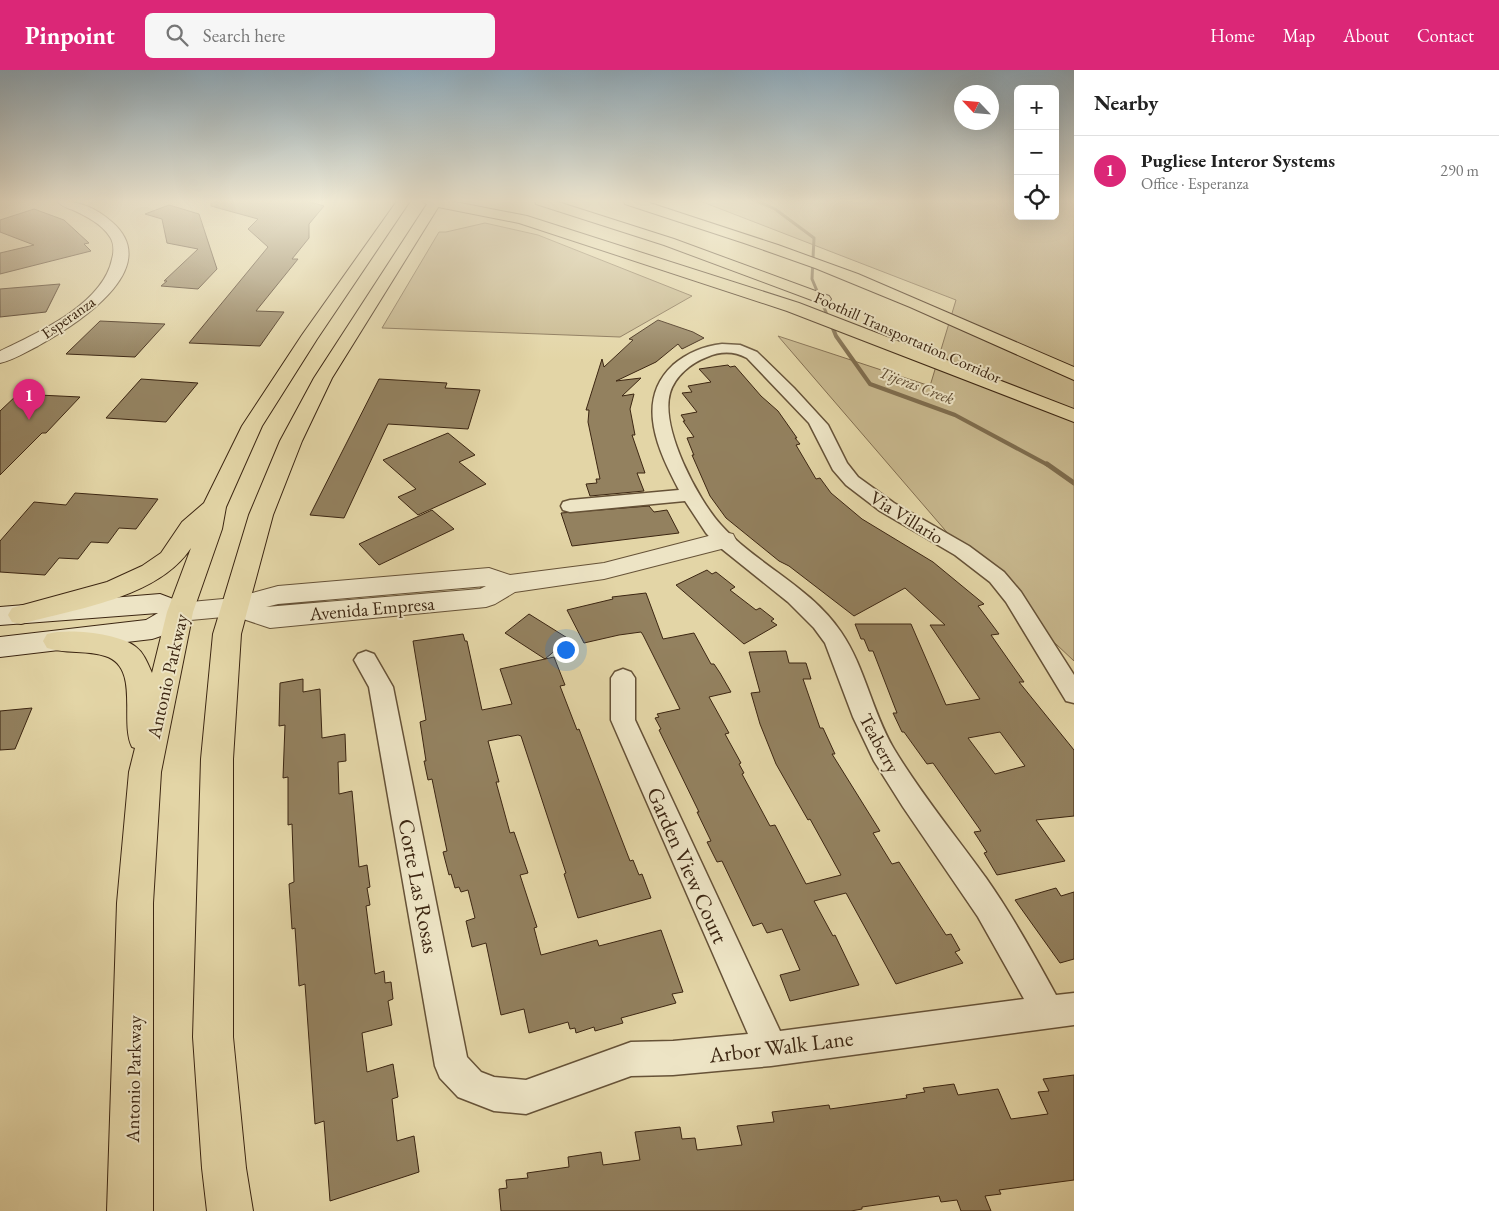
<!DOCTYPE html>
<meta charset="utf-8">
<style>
:root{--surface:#fff;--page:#f6f6f6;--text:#222;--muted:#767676;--line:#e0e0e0;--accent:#db2777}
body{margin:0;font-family:"EB Garamond",serif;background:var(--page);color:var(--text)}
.controls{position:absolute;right:15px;top:15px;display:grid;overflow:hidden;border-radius:8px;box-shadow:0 5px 20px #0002}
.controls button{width:45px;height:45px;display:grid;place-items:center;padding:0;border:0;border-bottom:1px solid var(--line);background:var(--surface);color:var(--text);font:25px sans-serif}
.compass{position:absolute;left:954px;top:15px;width:45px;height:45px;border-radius:50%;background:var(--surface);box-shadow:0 5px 20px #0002;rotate:296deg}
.you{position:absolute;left:565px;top:579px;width:18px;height:18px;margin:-12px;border:4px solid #fff;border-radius:50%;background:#1a73e8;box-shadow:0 0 0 8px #1a73e833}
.badge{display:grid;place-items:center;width:32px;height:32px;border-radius:50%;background:var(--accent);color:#fff;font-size:16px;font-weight:700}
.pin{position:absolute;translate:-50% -41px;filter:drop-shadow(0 1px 2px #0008)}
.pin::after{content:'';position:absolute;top:26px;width:18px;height:15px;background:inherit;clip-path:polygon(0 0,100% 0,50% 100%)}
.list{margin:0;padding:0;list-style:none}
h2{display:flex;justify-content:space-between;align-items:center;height:65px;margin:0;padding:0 20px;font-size:21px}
h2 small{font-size:16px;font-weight:400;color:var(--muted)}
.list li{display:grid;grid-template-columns:32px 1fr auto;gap:15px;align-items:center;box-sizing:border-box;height:70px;padding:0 20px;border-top:1px solid var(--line)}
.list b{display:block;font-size:19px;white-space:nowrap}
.list p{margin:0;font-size:16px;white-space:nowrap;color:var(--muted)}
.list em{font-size:16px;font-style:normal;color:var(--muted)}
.icon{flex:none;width:28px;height:28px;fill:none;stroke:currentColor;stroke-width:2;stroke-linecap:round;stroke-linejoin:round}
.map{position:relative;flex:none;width:1074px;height:1141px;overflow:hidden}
header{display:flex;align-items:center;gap:30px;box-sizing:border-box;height:70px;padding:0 25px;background:var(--accent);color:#fff}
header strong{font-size:24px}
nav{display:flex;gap:28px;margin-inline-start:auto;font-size:18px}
.search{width:350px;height:45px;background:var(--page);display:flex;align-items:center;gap:12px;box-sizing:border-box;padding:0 18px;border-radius:8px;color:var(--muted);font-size:19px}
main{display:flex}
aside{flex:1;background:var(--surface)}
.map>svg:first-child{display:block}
.green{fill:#c7b78d;stroke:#826e50}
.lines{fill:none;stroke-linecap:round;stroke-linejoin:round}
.stream-far2{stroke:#7e6c4d;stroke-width:3}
.stream-far1{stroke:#7e6c4d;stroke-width:4}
.stream{stroke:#7e6c4d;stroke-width:5}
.building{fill:#93815f;stroke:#3c2612;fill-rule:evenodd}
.minor-casing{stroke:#665237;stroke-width:3}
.tertiary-casing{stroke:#665237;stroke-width:2}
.secondary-casing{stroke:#3c2612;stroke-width:2}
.primary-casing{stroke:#3c2612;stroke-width:2}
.motorway-casing{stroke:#3c2612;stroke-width:2}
.minor{fill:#ede4c5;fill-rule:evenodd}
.tertiary{fill:#ede4c5;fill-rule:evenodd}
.secondary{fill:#ede4c5;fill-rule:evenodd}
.primary{fill:#e3d5a6;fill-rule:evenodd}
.motorway{fill:#e3d5a6;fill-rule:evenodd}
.labels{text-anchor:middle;stroke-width:4;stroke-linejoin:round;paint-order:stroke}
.far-street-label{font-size:16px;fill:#3c2612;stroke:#ede4c5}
.far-water-label{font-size:16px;font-style:italic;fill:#5d492f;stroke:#ede4c5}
.street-label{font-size:19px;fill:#3c2612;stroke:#ede4c5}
.near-street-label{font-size:22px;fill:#3c2612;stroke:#ede4c5}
</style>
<header>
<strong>Pinpoint</strong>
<div class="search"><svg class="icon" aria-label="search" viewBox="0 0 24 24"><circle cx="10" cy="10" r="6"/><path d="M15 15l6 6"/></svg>Search here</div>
<nav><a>Home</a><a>Map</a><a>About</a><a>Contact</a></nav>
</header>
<main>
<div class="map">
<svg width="1074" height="1141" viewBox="0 0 1074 1141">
<rect width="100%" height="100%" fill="#e3d5a6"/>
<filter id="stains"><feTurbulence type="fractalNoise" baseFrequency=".004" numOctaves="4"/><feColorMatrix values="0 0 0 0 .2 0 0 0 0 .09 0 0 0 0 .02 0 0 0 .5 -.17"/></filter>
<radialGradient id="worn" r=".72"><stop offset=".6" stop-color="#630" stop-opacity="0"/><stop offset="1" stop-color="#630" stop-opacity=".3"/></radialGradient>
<path class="green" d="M700 131H1018V146H1055V131H1074V591L988 510 778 266 930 316 956 230Z
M485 153 538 165 692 226 620 267 382 258 439 162H446Z"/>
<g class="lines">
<path class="stream-far2" d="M757 131 775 139 814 168 812 209 828 247"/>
<path class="stream-far1" d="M828 246 836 266 870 314 955 345 1048 395"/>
<path class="stream" d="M1047 394 1074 413"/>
</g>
<path class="building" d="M211 131H307L324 136 309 154V168L292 189H298L256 241 284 242 260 276 189 273 268 177 248 159 258 149 211 136Z
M169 135 199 144 217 199 198 219 161 216 167 211H164L198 179 167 173 162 149 145 144Z
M34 139 64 150 89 173 84 174 91 181 0 204V183L34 175 0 162V150Z
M60 214 46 242 0 247V219Z
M658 250 693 262 704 268 682 279 678 274 656 292 616 311 641 308 622 326 634 324 630 339 635 365H632L645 403H637L644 421 590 426 586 414 597 413 596 409H600L588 352 589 340H586L602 289 604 297 633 270 629 269Z
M100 251 165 254 135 287 66 284Z
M728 295 730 297 735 296 761 326 778 341 797 368H795L800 374 796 375 816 409 820 408 831 423 862 449 933 492 984 534 978 536 999 564 991 565 1024 612H1019L1074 680V746L1036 750 1065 791 997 805 984 783 987 782 974 762 981 761 933 693 927 694 904 662H902L893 643H897L873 581H869L864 569H861L855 554H911L946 635 980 629 930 555H945L905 518 854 546 789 496 779 491 726 448 710 426 692 385H694L693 383 687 368 694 367 683 351H685L681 345 697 342 682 323 692 322 688 316 711 312 699 299ZM1000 662 1025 696 995 704 968 668Z
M141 309 198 313 166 352 106 348Z
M379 309 447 313 445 318 480 320 468 359 388 354 344 448 310 445Z
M18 324 80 327 46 363H42L0 405V341Z
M448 363 475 385 459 392 486 414 418 445 398 427 416 419 383 390Z
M75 423 158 429 136 459 119 458 108 473 91 472 78 489 59 488 45 505 0 502V471L34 432 66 435Z
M649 436 654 442 667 440 679 463 572 476 561 443Z
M432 440 454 459 379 495 359 474Z
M707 500 712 504 716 502 735 517 730 520 756 540 760 538 774 549 771 551 777 555 744 574 676 515Z
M646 523 663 569 694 563 711 594H714L720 603 731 622 709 627 729 663 725 664 741 693 739 694 744 703 742 704 770 756 775 755 806 814 841 805 810 749 808 750 776 694 760 654 751 623 760 622 749 582 786 581 789 593H806L811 609H803L820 658H823L835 684H832L880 761 873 763 892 794 899 792 946 865 951 864 960 880 955 882 963 893 896 914 846 823 814 831 833 866 835 865 859 915 790 931 780 905 800 900 782 859 767 863 762 853 753 856 722 791 717 792 707 772 711 771 697 742H699L659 660 661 659 655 648 659 647 657 644 680 639 643 565 641 562 619 565 584 573 567 540 613 529 612 527Z
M529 544 569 569 545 589 505 563Z
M463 564 465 571H467L482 640 512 634 500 599 554 587 565 615 560 616 577 660 579 659 630 791 633 790 639 805 642 804 651 828 578 848 564 804 566 803 521 666 518 665 488 671 499 712H496L510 763 514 762 528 803 520 805 537 857 534 858 541 885 597 870 599 876 661 860 683 922 672 924 676 933 621 948 623 953 595 961 594 957 576 963 575 958 570 959 568 952 529 963 524 939 501 945 486 873 472 877 466 851 475 848 468 820 461 822 459 817 455 818 451 804 449 805 443 782 447 781 439 743 432 709 428 710 424 691H426L420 652 426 650 413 571Z
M303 609V622L320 619 322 668 345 664 346 691 338 692 339 724 352 721 359 797 367 795 370 817 367 818 370 835 366 836 375 904 384 901 385 913 391 912 393 929 388 931 392 955 362 963 367 1002 393 994 398 1027 392 1029 397 1071 414 1066 419 1102 330 1131 324 1051 315 1054 305 914 299 916 295 858 292 859 289 814 294 812 292 754 288 755V707L283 708 285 655 279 656 280 613Z
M32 638 15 679 0 680V641Z
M1056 818 1061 826 1074 822V889L1060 893 1015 830Z
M1074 1005V1110L999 1120 1001 1124 985 1126 991 1141H961L957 1130 941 1132 939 1126 862 1137V1139L851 1141H501L499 1119 507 1118 506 1110 528 1108 527 1103 569 1097 568 1087 601 1082 603 1095 640 1090 635 1062 680 1057 682 1069 695 1068 697 1080 742 1075 737 1056 774 1052 772 1042 829 1035 830 1039 907 1028 906 1025 925 1022 923 1018 954 1014 958 1025 998 1019 1011 1049 1048 1044 1038 1022 1049 1021 1043 1009Z"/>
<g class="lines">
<g class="minor-casing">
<path id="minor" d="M722 274 740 275 757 282 794 318 828 355 847 393 858 407 894 433 969 476 1004 502 1021 522 1074 605V633L1066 631 1006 532 990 512 955 485 880 441 846 415 833 400 809 353 747 288C734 281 721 281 707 287 691 293 675 306 670 323 660 358 698 430 721 455 757 495 810 516 841 562 865 597 872 642 894 679 921 724 955 765 986 808 1012 845 1034 885 1056 925L1074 923V955L771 996 673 1005 631 1006 526 1044 494 1041 458 1027 440 1008 435 996 369 617 354 590 358 584 366 581 374 584 393 617 467 987 481 1002 494 1007 526 1010 631 972 673 971 748 964 611 650V608L615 602 623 599 631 602 635 608V650L780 961 1024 929 978 847 903 737 874 691 853 647 825 573 814 558 788 532 717 475 706 463 685 431 570 442 563 440 561 436 563 432 570 430 679 420C659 382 634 331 673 295 687 283 704 276 722 274Z"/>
</g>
<g class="tertiary-casing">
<path id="tertiary" d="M57 131C79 131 95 137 112 152 166 199 74 256 38 276 26 282 13 290 0 293V281C38 263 103 234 112 189 114 182 114 173 110 167 102 154 86 146 73 140 67 138 61 136 57 131Z
M724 462 733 464 736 470 733 476 604 509 515 522 495 534 486 537 270 558 234 546 180 551 171 549 167 542 171 535 180 533 234 528 278 516 489 498 510 505 604 493ZM486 516 480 519 266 537 278 534Z"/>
</g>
<g class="secondary-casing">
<path id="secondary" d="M160 524 189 535 193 542C186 555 166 565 152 569L0 587V567L146 550 158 543 0 555V537Z"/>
</g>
<g class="primary-casing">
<path id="primary" d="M397 131H410L317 269 262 356 226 437 222 459 193 542 161 702 153 833V1141H107L117 833 129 702 135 678 132 677C119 652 141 597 105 586 87 580 66 584 47 578L43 571 47 564C67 558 119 563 136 577 144 583 148 594 152 603L167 542 191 478C158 528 75 539 21 554L12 552 8 545 12 538 107 512 142 496 161 483 182 452 204 433 242 356 302 265Z
M429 131H442L332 308 302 371 273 445 241 564 233 689V967L246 1098 253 1141H207L202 1098 193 967 201 689 213 564 249 445 280 371 314 308Z"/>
</g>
<g class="motorway-casing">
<path id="motorway" d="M422 131H450L527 146 799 233 1074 339V352L787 241 519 153 428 135Z
M535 131H555L674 169 829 226 831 229 829 232H817L664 175 536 134Z
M624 131H644L659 136 778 175 858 204 1074 297V310L910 237 815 198 744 173 625 134Z"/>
</g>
<use href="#minor" class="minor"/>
<use href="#tertiary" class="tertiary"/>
<use href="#secondary" class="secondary"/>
<use href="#primary" class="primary"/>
<use href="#motorway" class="motorway"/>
</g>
<linearGradient id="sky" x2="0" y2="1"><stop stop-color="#8faaba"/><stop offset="0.45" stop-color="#f2ecd7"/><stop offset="1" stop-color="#f2ecd7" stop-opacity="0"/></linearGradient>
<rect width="1074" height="291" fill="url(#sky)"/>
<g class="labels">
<g class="far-street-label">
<text transform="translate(68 247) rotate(-35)" y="6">Esperanza</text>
<text transform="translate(908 267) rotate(24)" y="6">Foothill Transportation Corridor</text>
</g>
<g class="far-water-label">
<text transform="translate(917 315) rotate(21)" y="6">Tijeras Creek</text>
</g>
<g class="street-label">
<text transform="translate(907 447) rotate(32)" y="7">Via Villario</text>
<text transform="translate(372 538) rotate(-5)" y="7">Avenida Empresa</text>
<text transform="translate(167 606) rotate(-77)" y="7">Antonio Parkway</text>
<text transform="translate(880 673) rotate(62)" y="7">Teaberry</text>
<text transform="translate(133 1009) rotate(-89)" y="7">Antonio Parkway</text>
</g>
<g class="near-street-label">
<text transform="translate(688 795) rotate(66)" y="8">Garden View Court</text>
<text transform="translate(419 816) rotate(79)" y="8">Corte Las Rosas</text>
<text transform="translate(781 976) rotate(-7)" y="8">Arbor Walk Lane</text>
</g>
</g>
<rect width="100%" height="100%" filter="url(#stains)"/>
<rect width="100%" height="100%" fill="url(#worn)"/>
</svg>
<div class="controls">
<button>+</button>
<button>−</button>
<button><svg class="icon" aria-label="locate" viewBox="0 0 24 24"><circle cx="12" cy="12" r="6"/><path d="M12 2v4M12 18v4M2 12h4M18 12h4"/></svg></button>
</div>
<svg class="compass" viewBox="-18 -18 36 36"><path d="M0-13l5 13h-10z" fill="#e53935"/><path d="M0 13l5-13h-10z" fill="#767676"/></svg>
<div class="you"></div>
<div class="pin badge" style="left:29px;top:350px">1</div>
</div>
<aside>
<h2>Nearby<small></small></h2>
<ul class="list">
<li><span class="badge">1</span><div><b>Pugliese Interor Systems</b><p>Office · Esperanza</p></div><em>290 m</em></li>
</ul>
</aside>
</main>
